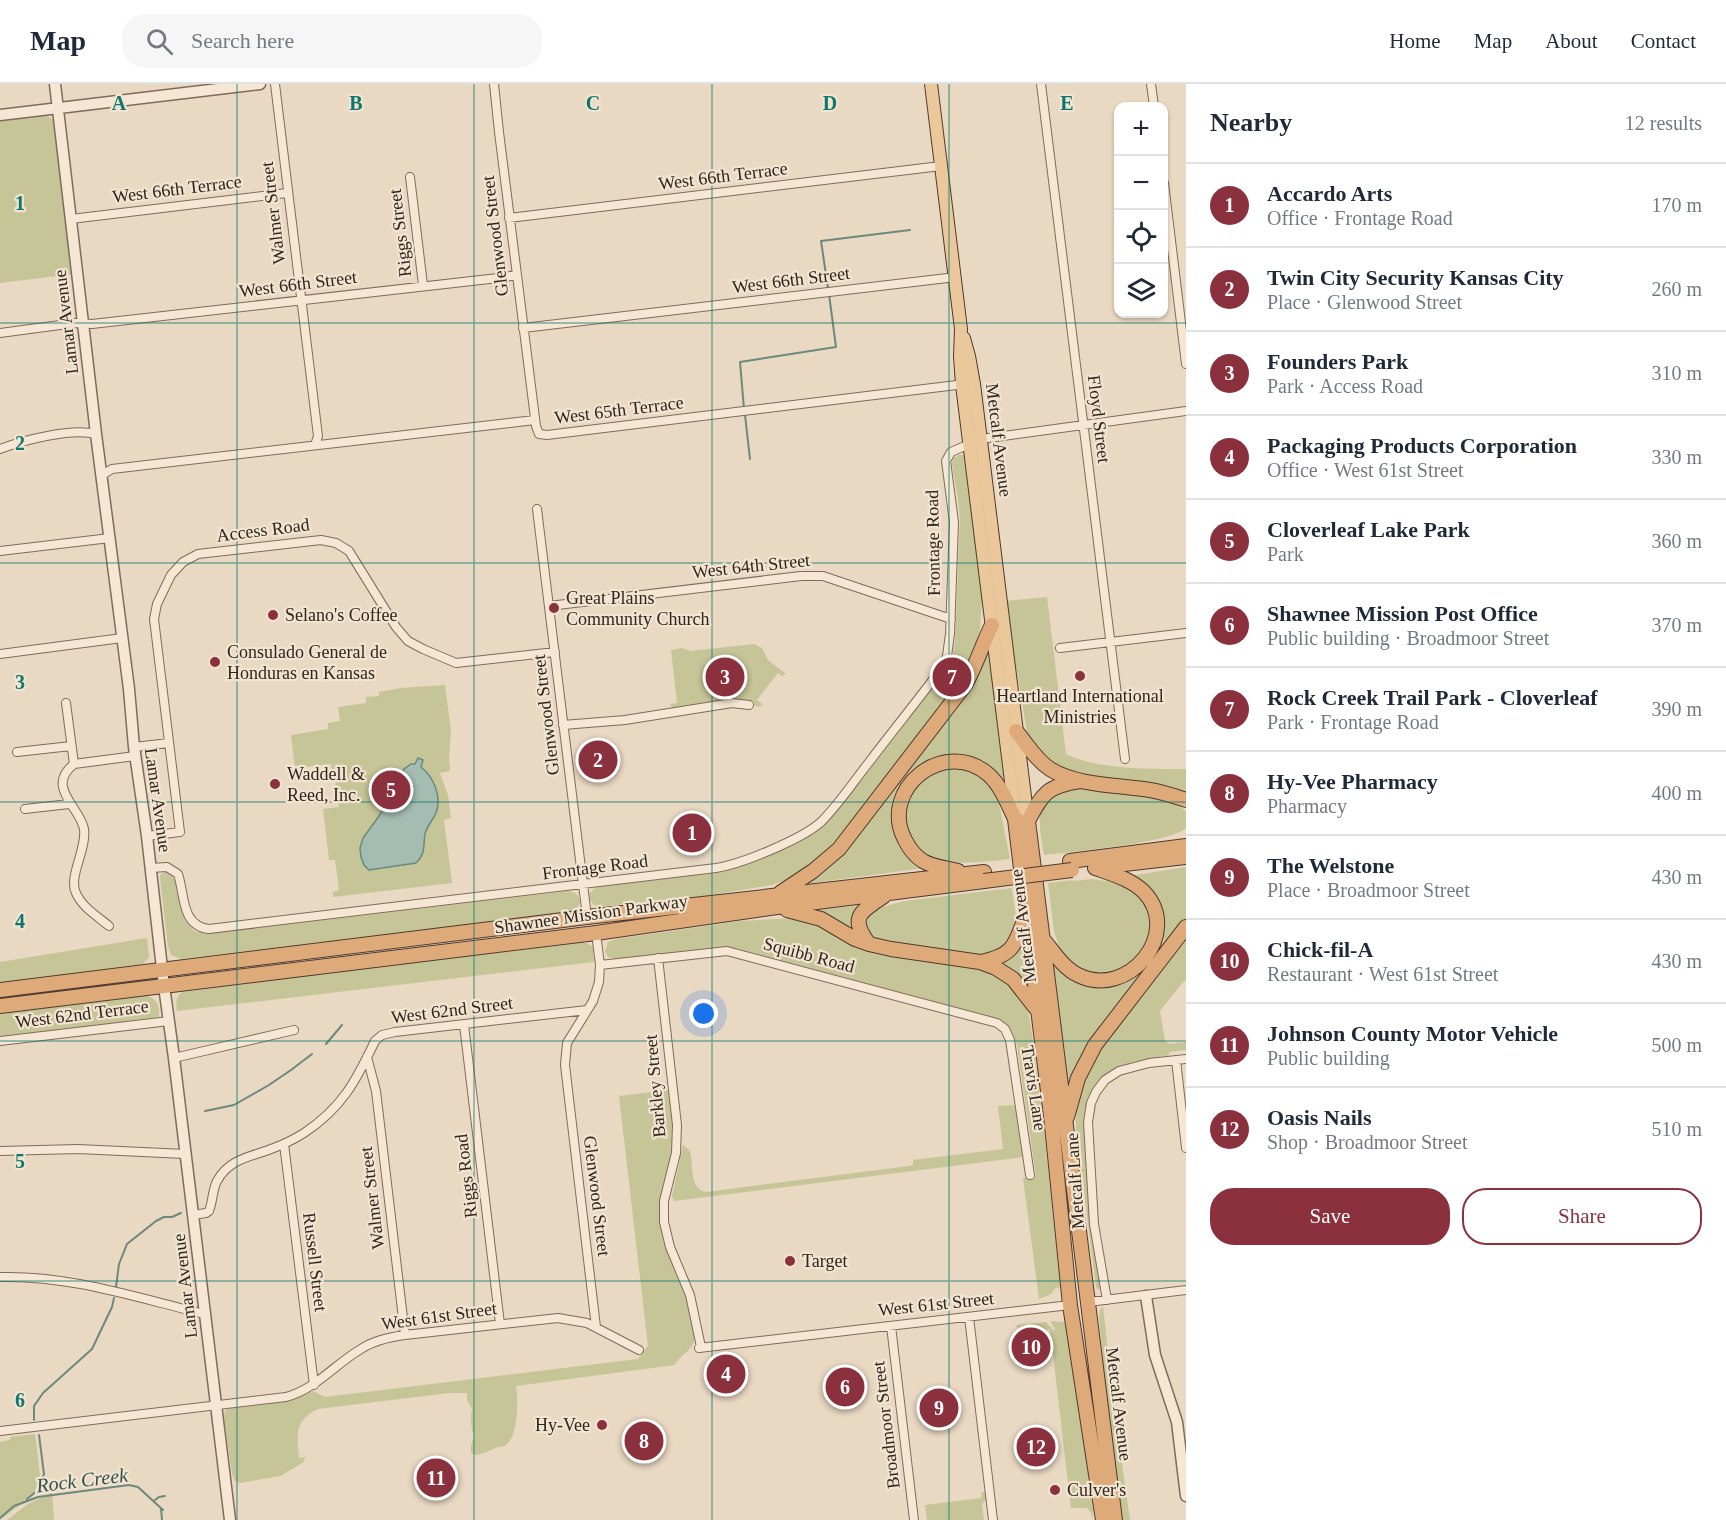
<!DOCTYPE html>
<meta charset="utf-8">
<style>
:root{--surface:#fff;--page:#f6f6f7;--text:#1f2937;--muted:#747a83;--line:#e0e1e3;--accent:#8b303d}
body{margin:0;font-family:Georgia,serif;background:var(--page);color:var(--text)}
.controls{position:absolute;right:18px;top:18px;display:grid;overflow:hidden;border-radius:12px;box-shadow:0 2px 4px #0004}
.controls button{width:54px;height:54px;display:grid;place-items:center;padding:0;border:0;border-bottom:2px solid var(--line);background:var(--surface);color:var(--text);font:30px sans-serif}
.you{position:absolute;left:704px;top:930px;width:21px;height:21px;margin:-15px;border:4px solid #fff;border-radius:50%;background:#1a73e8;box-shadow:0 0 0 9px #1a73e833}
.badge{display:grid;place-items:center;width:39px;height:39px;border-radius:50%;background:var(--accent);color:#fff;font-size:20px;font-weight:700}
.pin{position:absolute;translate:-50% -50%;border:3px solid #fff;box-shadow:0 2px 6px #0006}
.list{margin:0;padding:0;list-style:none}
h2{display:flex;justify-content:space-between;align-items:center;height:78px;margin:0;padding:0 24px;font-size:26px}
h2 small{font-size:20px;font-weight:400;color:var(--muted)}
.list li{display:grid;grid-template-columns:39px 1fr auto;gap:18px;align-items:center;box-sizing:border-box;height:84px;padding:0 24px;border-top:2px solid var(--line)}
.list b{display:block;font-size:22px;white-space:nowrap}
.list p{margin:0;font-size:20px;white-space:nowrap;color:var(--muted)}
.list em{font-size:20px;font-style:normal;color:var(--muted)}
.actions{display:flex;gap:12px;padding:18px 24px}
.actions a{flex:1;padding:14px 0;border:2px solid var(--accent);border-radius:24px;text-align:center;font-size:21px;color:var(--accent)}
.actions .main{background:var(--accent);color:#fff}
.icon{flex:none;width:33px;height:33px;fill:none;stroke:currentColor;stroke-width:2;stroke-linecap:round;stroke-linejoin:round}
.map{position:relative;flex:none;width:1186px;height:1436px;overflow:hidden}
header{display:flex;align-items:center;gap:36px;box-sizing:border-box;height:84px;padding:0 30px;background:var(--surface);border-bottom:2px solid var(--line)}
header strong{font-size:28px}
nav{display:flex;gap:33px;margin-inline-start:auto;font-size:21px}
.search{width:420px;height:54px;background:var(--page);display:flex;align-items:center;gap:15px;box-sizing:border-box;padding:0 21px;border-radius:24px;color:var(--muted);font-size:22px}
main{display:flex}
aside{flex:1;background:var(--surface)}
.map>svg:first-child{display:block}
.green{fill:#c6c597}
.water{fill:#a4bcb2;stroke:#6c897e;stroke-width:1.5}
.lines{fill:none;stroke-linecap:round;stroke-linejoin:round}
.stream{stroke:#6c897e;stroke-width:2}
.minor-casing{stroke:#816a5b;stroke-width:10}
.tertiary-casing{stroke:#816a5b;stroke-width:13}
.primary-casing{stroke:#4f3a2f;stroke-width:14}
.trunk-casing{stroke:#4f3a2f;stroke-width:16}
.minor{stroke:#f5e7d4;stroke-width:8}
.tertiary{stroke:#f5e7d4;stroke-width:10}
.primary{stroke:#eac89c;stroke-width:12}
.trunk{stroke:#deaa7a;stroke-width:14}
.trunk-bridge-casing{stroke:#4f3a2f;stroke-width:16;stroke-linecap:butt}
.trunk-bridge{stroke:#deaa7a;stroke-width:14}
.grid{fill:none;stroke:#0f766e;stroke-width:1.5;stroke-opacity:0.55}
.poi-dot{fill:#8b303d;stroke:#f1e4d0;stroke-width:2}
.labels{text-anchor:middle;stroke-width:4.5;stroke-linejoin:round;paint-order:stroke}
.street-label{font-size:18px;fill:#32251e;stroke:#f1e4d0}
.poi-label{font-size:18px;fill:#32251e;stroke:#f1e4d0;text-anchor:start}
.water-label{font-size:20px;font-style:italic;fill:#2e514a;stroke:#f1e4d0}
.grid-label{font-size:20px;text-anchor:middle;font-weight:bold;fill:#0f766e;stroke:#f1e4d0;stroke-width:4.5;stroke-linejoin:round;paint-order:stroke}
</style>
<header>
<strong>Map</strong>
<div class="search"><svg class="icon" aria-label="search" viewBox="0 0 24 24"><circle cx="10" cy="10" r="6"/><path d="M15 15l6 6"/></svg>Search here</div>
<nav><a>Home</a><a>Map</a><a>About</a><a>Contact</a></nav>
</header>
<main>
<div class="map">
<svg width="1186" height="1436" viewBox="0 0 1186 1436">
<rect width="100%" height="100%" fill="#e9d8c2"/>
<path class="green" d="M46 31 53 36 73 190 0 199V36Z
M958 371H964L967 376 979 477 982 516 980 545 975 568 955 607 826 771 792 794 772 801 680 816 641 818 601 823 594 821 590 816 589 810 596 803 723 788 753 778 810 750 820 744 832 733 944 589 952 574 955 558 960 434 958 415 952 380 953 375Z
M1047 513 1066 670C1100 686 1149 685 1186 685V709C1145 692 1085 702 1049 679 1042 674 1031 656 1027 648L1005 517Z
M989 557 1004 698H1002L939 674 895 724 924 784 805 800 825 785Z
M754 560 762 564 768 576 786 590 782 592 778 589 757 616 762 620 761 622 758 623 748 618 672 624 670 620 677 619 671 566 682 564 690 567Z
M445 601 451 647 449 674 450 687 440 689 448 711 451 734 444 736 452 799 333 813V808L339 806 335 776H329L323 725 339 723 334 689H332L331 680 295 684 291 651 328 645V639L340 637 338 623 366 619V613L379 612V608L401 604Z
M944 683C973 685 989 690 999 719L1010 775C992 777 958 781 941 777 905 768 896 728 917 700 923 692 936 688 944 683Z
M1072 704C1097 704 1169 711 1186 727V744C1171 759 1070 768 1044 771 1041 753 1034 727 1050 712 1055 708 1066 706 1072 704Z
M1186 783V837L1069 1011 1053 878 1113 900 1161 850 1130 792Z
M165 788H168L177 797 181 824 185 837 194 847 206 850 569 807C578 808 585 818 575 825 569 829 552 830 544 831L181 875 171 871 168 862 160 794V791Z
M1092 795 1120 799 1142 814 1151 833 1149 856 1130 882 1102 892 1076 883 1065 873 1060 865 1054 847 1048 799 1073 796 1074 797Z
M1012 804 1016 832 1015 847 1005 864 988 871H982L889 859 876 856 867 850 864 834 874 825 905 817Z
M861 821 857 850 816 827 819 826Z
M795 834 999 891 1009 897 1025 918 1030 936 1040 1010 1060 1199 1059 1205 1056 1203 1051 1210 1039 1215 1023 1094 1036 1092 1017 961C1012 945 1005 937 989 932L735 864H710L616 875 608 873 605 867 608 858 616 855 740 837Z
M1186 853V896L1183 898 1160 927 1165 957 1169 960 1186 958V966L1169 968V971L1132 978 1116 985 1092 1010 1091 1144 1102 1203 1098 1206 1096 1203 1076 1046V1025L1081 1002 1099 964Z
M147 854 149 873 143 880 0 899V878Z
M1023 858 1029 907 996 880 1017 867Z
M581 859H587L593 863 594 878 177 927C176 919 175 912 183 908L343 887Z
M144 912C157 913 160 922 159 933L0 954V930Z
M670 1006 674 1033V1060L661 1119 685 1206 695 1252C694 1267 681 1269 675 1281L516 1302C518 1317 519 1350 506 1361 502 1364 497 1362 493 1365 487 1368 483 1370 476 1371L471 1369V1361L474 1353C471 1342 470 1336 472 1325L467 1316V1309H449L318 1325C294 1336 297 1351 299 1374L305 1373 304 1378 280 1392 240 1399 235 1397 232 1390 224 1332 225 1327 231 1324C259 1321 287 1320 313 1307L325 1313 638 1275 648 1262 619 1012Z
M1013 1021 1017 1024 1023 1073 674 1117 672 1112 683 1061 689 1066 691 1071C693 1084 690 1105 706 1108L909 1082 913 1081V1076L1003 1065 998 1022Z
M1103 1222 1114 1322 1130 1436H1121L1106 1310 1099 1233 1100 1226Z
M1052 1237 1063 1238 1068 1241 1093 1427 1092 1436 1091 1429 1087 1424H1071L1050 1245 1016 1247 1018 1245 1016 1242 1017 1241 1046 1238 1054 1247 1055 1245 1051 1239Z
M35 1350 40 1391 34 1410 0 1436V1358L10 1356V1353Z
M52 1408 54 1436H7L28 1420Z
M982 1408H985V1413H988L982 1420 984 1436H927L925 1421 981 1414Z"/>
<path class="water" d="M418 674 423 676 421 683C434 693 442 713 436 729 433 736 427 742 425 750 423 762 426 770 416 779L369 786 364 781 361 773 360 764 363 754 379 732 395 706 404 685 411 680H415Z"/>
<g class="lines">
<path class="stream" d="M828 204 821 157 910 146
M744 325 740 278 836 263 829 210
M745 331 750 375
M326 960 342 941
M205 1027 234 1021 269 1001 291 986 312 970
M116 1203 119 1180 127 1160 156 1137 164 1133H172L181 1129
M34 1336V1322L43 1309 92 1265 112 1223 114 1214
M27 1415 38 1406 44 1390 39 1351
M155 1416 159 1413 165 1412
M161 1424 162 1436
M0 1434 14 1422 38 1413 129 1401 138 1403 163 1426"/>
<g class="minor-casing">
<path id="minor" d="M275 0 318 352 315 361
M494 0 499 48 536 342 539 350 547 351 965 300
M1041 0 1125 675
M1151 0 1154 22
M410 93 423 201
M1164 99 1186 280
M509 134 941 82
M71 135 287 109
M523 244 956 193
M0 249 75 239 92 240 507 193 516 190
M0 365C24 356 71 344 96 350
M102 391 112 385 535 336
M537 425 587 833
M0 467 110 454
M549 522 801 492H823L951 535
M1060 564 1186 549
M0 570 122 554
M66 619 74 680
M563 641 625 636 732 619 749 621
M134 663 169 659
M17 668 71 662
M25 725 69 720
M147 752 180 748 154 535 157 520 171 491 183 478 198 470 321 456 336 459 349 467 396 543 408 557 423 565 456 579 555 568
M151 784 167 783 178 790C185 811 181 842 209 845L716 784C742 780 802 755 821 738 839 720 854 697 870 677 894 645 920 614 943 582L947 572 950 550 954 438 946 377 951 368 981 355 1186 327
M109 842C97 832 82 823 76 809 68 793 87 765 84 745 80 723 45 703 74 680L135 672
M596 849 600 881 599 898 593 917 567 959 565 981 596 1243
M658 874 677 1041 676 1069 664 1117V1138L670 1163 690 1211 701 1263
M600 881 727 867 997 939 1005 945 1010 956 1030 1091
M464 941 500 1240
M0 957 169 937
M367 973 376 1007 405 1251
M174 974 294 946
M1176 976 1186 1064
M284 1060 314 1301
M0 1067 78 1065 185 1070
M193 1131 206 1129 209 1127C213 1117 212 1107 217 1097 229 1075 250 1073 271 1065 282 1061 293 1056 304 1049 342 1024 356 997 375 957L382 951 395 948 587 926
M0 1193C70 1191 137 1214 205 1230
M1107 1216 1094 1140 1088 1038 1091 1019 1096 1008 1105 996 1119 987 1149 979 1186 975
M1088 1218 1186 1206
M969 1233 993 1436
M891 1242 914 1436
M699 1264 1070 1221
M0 1347 286 1313C316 1305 335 1280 361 1265 374 1256 390 1253 405 1251L558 1234 587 1239 639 1266"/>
</g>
<g class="tertiary-casing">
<path id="tertiary" d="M55 0 96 350 129 605 134 663 147 752 164 902 174 974 230 1436
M0 31 260 0
M1146 1212 1155 1271 1177 1338 1186 1412"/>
</g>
<g class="primary-casing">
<path id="primary" d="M931 0 961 245 960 272 962 301 1015 730
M964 254 969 272 974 300 1028 737"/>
</g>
<g class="trunk-casing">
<path id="trunk" d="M1016 647C1027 660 1036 676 1050 685 1077 702 1119 701 1150 706 1163 708 1174 712 1186 716
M1080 697C1047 702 1043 709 1028 737L1115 1436
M1070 777 1186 762
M1098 783 1186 773
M958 787C947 784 932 783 923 777 915 772 909 764 905 756 878 705 945 652 989 691 1001 702 1008 720 1015 735L1051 1032 1070 1221 1103 1436
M780 809 813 787 839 765 965 601C976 582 982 561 992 541
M787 826 821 835 855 855 869 860 891 865 980 878 996 884 1013 895 1038 927
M1043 855C1053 867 1063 884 1078 891 1128 916 1183 849 1144 808 1131 795 1112 790 1095 784
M869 860C849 833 860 828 884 812
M981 878C1015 871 1015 860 1026 831
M0 906 587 833 984 788
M0 922 596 849 777 823 984 797
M1067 1033 1078 994 1095 961 1186 843"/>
</g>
<use href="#minor" class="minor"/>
<use href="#tertiary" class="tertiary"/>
<use href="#primary" class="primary"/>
<use href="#trunk" class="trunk"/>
<g class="trunk-bridge-casing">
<path id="trunk-bridge" d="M984 797 1072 786"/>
</g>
<use href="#trunk-bridge" class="trunk-bridge"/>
</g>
<path class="grid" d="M237 0V1436M474 0V1436M712 0V1436M949 0V1436M0 239H1186M0 479H1186M0 718H1186M0 957H1186M0 1197H1186"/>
<g class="poi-dot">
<circle cx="554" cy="524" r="6"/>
<circle cx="273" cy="531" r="6"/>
<circle cx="215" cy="578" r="6"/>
<circle cx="1080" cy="592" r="6"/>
<circle cx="275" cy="700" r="6"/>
<circle cx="790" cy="1177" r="6"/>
<circle cx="602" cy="1341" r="6"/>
<circle cx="1055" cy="1406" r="6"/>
</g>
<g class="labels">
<g class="street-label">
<text transform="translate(723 92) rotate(-7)" y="6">West 66th Terrace</text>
<text transform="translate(177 105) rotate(-7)" y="6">West 66th Terrace</text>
<text transform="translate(273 129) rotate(-97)" y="6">Walmer Street</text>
<text transform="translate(400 149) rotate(-97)" y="6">Riggs Street</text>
<text transform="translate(495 152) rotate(-97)" y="6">Glenwood Street</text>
<text transform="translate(791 196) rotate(-7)" y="6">West 66th Street</text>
<text transform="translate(298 200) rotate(-7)" y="6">West 66th Street</text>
<text transform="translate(66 238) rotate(-97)" y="6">Lamar Avenue</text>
<text transform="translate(619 326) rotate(-7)" y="6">West 65th Terrace</text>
<text transform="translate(1099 335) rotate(83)" y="6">Floyd Street</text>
<text transform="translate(999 356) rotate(83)" y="6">Metcalf Avenue</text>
<text transform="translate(263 446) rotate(-7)" y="6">Access Road</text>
<text transform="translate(933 459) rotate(-91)" y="6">Frontage Road</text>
<text transform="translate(751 482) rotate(-6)" y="6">West 64th Street</text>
<text transform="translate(546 631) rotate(-97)" y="6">Glenwood Street</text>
<text transform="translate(158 716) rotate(82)" y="6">Lamar Avenue</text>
<text transform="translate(595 783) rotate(-7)" y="6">Frontage Road</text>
<text transform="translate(591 830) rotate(-8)" y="6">Shawnee Mission Parkway</text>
<text transform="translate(1023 842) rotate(-97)" y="6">Metcalf Avenue</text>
<text transform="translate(809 871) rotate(15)" y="6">Squibb Road</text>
<text transform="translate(452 926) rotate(-7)" y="6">West 62nd Street</text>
<text transform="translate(82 930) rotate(-7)" y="6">West 62nd Terrace</text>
<text transform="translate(655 1002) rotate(-95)" y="6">Barkley Street</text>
<text transform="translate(1034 1004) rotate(81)" y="6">Travis Lane</text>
<text transform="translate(466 1092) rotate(-97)" y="6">Riggs Road</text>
<text transform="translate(1075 1097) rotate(-94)" y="6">Metcalf Lane</text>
<text transform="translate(597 1112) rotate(83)" y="6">Glenwood Street</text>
<text transform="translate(372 1114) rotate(-97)" y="6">Walmer Street</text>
<text transform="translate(315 1178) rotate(83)" y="6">Russell Street</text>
<text transform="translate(185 1202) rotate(-97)" y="6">Lamar Avenue</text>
<text transform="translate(936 1220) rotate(-6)" y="6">West 61st Street</text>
<text transform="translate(439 1232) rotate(-8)" y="6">West 61st Street</text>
<text transform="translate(1119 1320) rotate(83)" y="6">Metcalf Avenue</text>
<text transform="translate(886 1341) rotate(-97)" y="6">Broadmoor Street</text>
</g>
<g class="poi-label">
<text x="566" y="520">Great Plains<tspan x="566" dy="21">Community Church</tspan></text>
<text x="285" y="537">Selano's Coffee</text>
<text x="227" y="574">Consulado General de<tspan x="227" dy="21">Honduras en Kansas</tspan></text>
<text x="1080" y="618" text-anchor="middle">Heartland International<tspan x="1080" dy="21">Ministries</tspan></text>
<text x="287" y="696">Waddell &amp;<tspan x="287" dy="21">Reed, Inc.</tspan></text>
<text x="802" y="1183">Target</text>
<text x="590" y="1347" text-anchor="end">Hy-Vee</text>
<text x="1067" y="1412">Culver's</text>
</g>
<g class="water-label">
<text transform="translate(82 1396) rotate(-7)" y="7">Rock Creek</text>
</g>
</g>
<g class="grid-label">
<text x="119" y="26">A</text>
<text x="356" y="26">B</text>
<text x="593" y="26">C</text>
<text x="830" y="26">D</text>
<text x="1067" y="26">E</text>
<text x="20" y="126">1</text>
<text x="20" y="366">2</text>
<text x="20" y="605">3</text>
<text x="20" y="844">4</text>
<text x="20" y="1084">5</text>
<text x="20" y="1323">6</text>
</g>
</svg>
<div class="controls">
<button>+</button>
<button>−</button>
<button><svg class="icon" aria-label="locate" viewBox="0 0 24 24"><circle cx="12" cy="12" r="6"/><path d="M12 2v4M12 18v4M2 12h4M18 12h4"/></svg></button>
<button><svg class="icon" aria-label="layers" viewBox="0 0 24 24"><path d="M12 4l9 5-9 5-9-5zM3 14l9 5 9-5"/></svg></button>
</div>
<div class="you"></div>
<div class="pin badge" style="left:692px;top:749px">1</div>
<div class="pin badge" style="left:598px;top:676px">2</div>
<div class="pin badge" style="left:725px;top:593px">3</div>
<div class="pin badge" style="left:726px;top:1290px">4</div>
<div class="pin badge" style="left:391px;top:706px">5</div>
<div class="pin badge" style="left:845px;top:1303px">6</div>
<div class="pin badge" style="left:952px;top:593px">7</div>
<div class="pin badge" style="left:644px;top:1357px">8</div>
<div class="pin badge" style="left:939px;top:1324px">9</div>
<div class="pin badge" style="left:1031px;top:1263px">10</div>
<div class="pin badge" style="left:436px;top:1394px">11</div>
<div class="pin badge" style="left:1036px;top:1363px">12</div>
</div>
<aside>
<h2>Nearby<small>12 results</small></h2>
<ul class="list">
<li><span class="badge">1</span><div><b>Accardo Arts</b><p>Office · Frontage Road</p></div><em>170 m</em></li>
<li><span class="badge">2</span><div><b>Twin City Security Kansas City</b><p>Place · Glenwood Street</p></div><em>260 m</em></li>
<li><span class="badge">3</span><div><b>Founders Park</b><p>Park · Access Road</p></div><em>310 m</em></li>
<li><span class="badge">4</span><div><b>Packaging Products Corporation</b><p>Office · West 61st Street</p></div><em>330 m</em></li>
<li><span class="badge">5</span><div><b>Cloverleaf Lake Park</b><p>Park</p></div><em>360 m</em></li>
<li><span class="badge">6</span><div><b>Shawnee Mission Post Office</b><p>Public building · Broadmoor Street</p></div><em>370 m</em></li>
<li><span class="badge">7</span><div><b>Rock Creek Trail Park - Cloverleaf</b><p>Park · Frontage Road</p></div><em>390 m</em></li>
<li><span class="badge">8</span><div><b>Hy-Vee Pharmacy</b><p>Pharmacy</p></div><em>400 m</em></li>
<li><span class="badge">9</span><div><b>The Welstone</b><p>Place · Broadmoor Street</p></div><em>430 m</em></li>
<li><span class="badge">10</span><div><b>Chick-fil-A</b><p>Restaurant · West 61st Street</p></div><em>430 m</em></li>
<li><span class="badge">11</span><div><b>Johnson County Motor Vehicle</b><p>Public building</p></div><em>500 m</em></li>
<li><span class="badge">12</span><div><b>Oasis Nails</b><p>Shop · Broadmoor Street</p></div><em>510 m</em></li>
</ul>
<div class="actions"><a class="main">Save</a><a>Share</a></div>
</aside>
</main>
